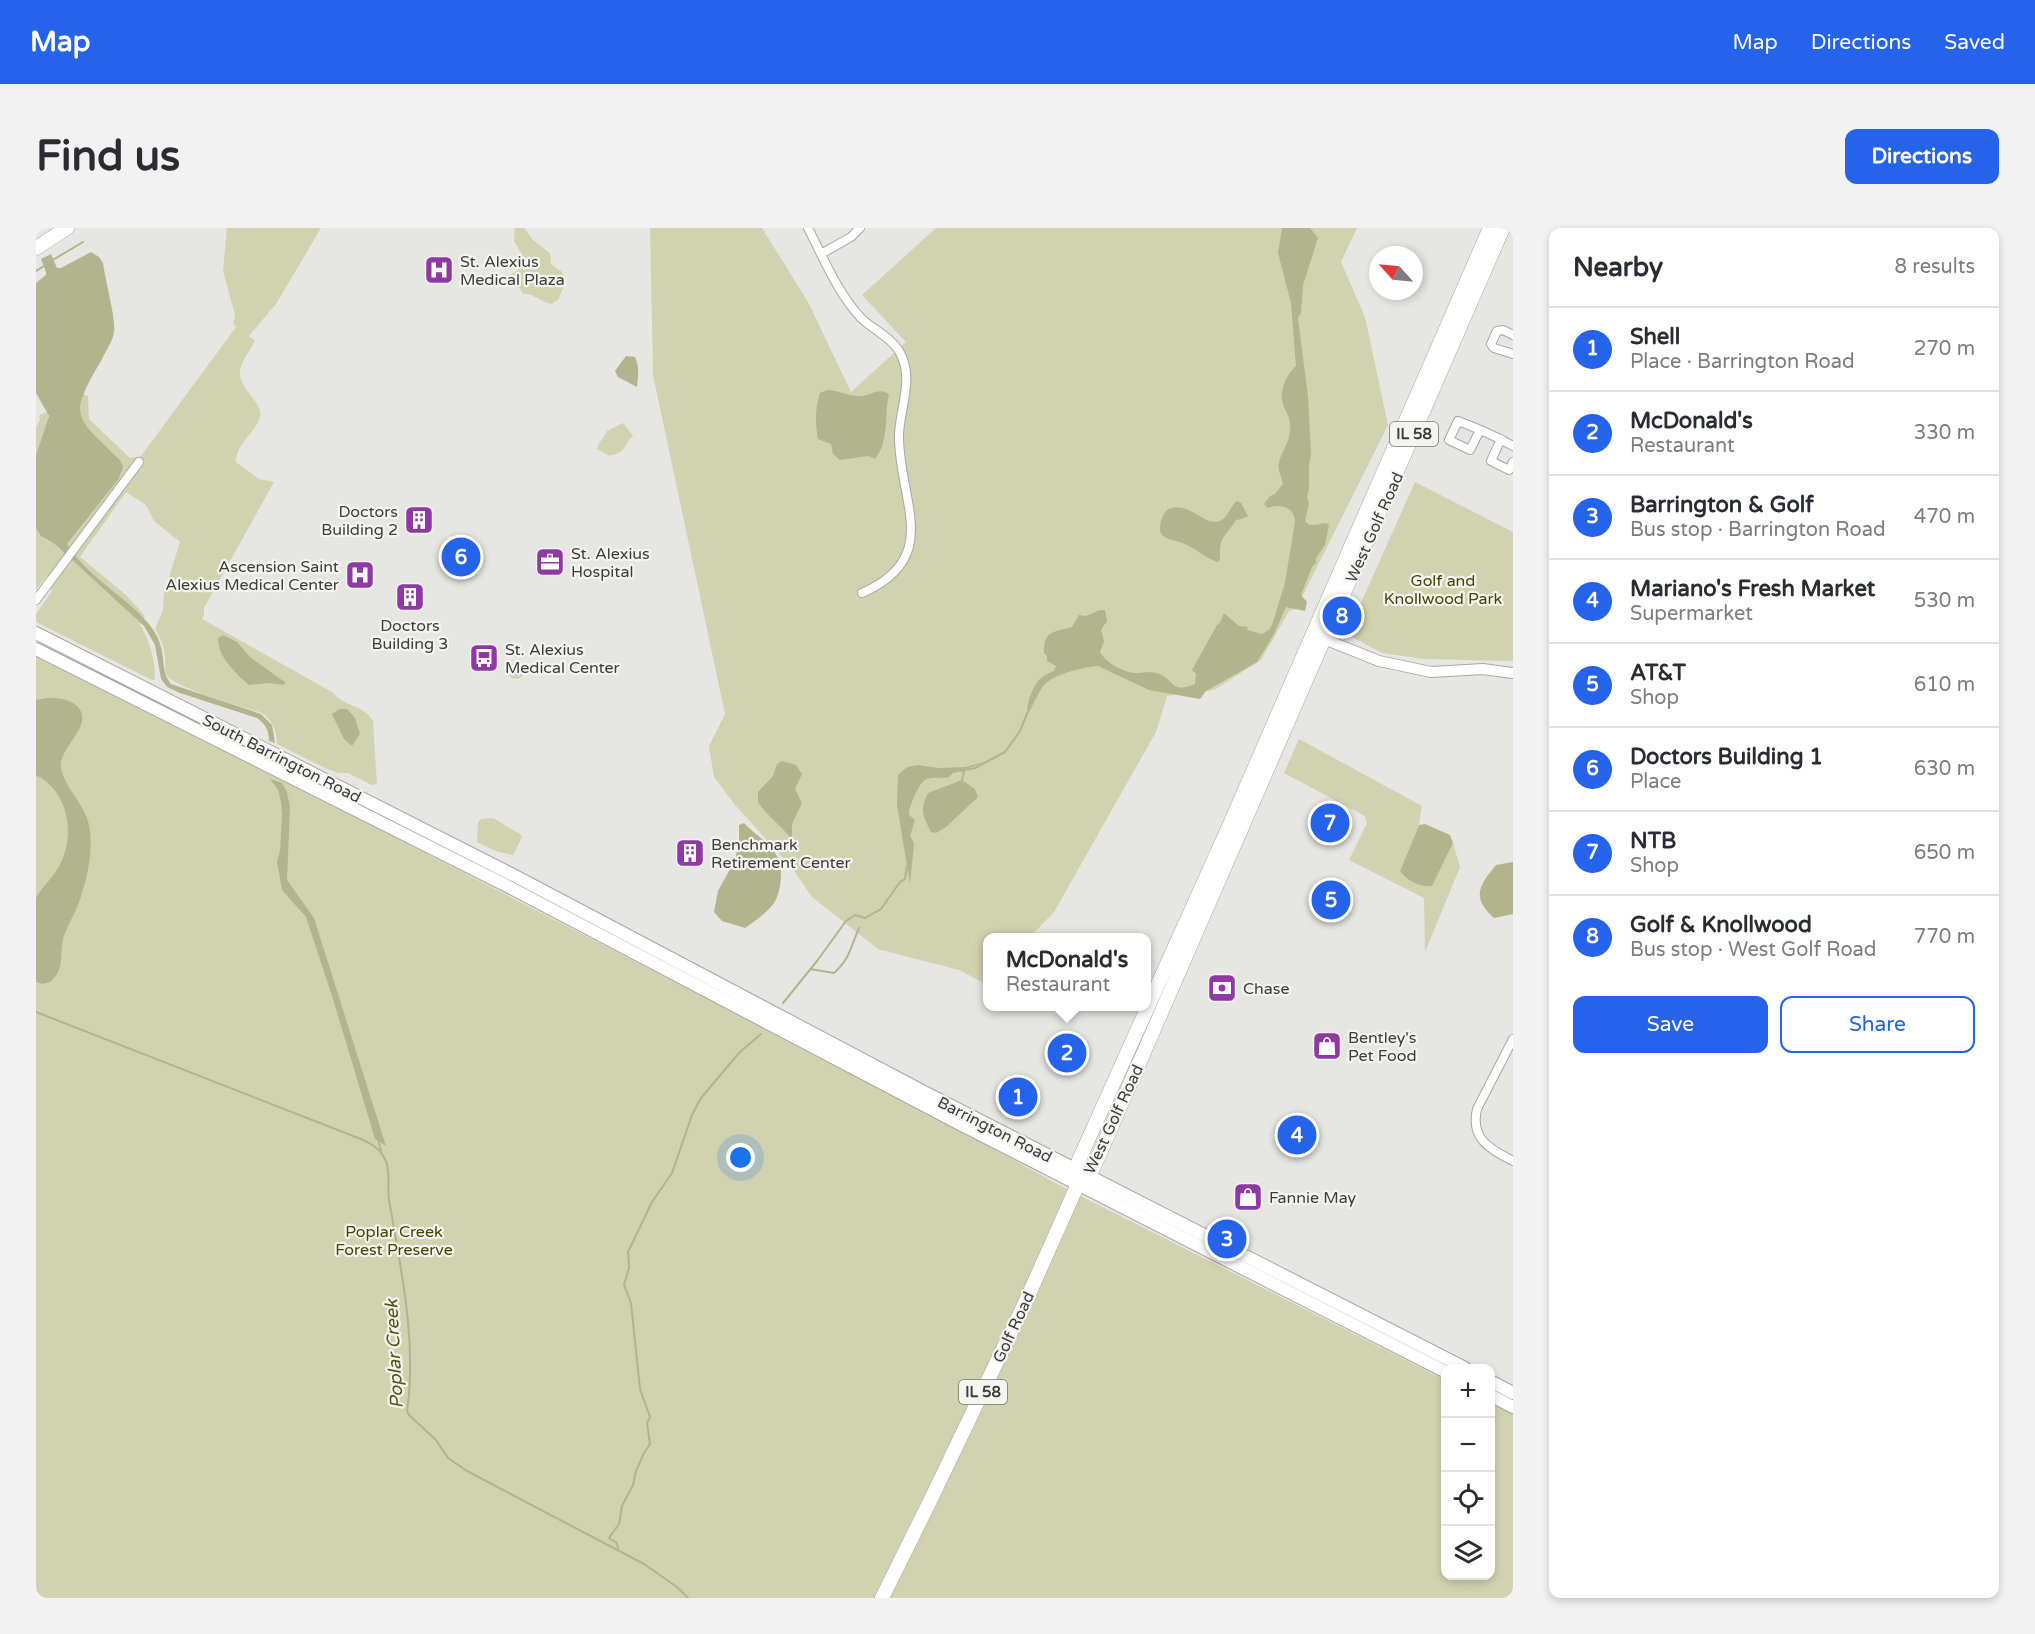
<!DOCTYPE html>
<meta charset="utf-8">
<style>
:root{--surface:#fff;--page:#f2f2f3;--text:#2b2b33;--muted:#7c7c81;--line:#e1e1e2;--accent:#2563eb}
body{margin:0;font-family:"Varela Round",sans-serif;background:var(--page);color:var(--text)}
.controls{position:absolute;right:18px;bottom:18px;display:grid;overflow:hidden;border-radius:12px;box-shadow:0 3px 9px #0003}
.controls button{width:54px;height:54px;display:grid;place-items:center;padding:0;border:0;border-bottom:2px solid var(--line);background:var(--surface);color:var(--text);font:30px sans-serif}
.compass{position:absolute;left:1333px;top:18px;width:54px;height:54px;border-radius:50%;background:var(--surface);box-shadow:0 3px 9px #0003;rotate:297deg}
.you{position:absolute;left:705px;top:930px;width:21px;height:21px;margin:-15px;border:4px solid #fff;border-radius:50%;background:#1a73e8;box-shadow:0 0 0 9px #1a73e833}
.badge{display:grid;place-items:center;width:39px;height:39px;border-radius:50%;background:var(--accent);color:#fff;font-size:20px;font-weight:700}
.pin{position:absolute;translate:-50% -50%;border:3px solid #fff;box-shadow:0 2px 6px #0006}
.popup{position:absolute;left:947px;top:705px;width:168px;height:78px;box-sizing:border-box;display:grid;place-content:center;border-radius:12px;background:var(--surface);filter:drop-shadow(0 2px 4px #0005);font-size:20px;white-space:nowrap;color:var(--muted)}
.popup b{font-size:22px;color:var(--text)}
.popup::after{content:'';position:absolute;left:50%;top:100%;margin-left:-12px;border:12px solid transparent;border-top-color:var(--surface)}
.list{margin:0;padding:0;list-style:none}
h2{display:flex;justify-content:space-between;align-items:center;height:78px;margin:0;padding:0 24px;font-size:26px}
h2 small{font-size:20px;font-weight:400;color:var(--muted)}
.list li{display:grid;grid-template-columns:39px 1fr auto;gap:18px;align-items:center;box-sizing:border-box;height:84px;padding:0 24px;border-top:2px solid var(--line)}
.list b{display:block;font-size:22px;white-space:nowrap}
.list p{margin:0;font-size:20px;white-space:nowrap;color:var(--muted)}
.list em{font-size:20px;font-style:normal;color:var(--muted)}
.actions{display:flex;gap:12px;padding:18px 24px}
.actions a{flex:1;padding:14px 0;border:2px solid var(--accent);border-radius:12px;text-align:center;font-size:21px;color:var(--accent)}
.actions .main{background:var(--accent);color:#fff}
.icon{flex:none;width:33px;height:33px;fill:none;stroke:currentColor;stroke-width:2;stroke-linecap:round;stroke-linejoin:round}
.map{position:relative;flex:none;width:1477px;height:1370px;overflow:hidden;border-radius:12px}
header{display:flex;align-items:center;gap:36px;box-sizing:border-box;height:84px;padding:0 30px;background:var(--accent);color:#fff}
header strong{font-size:28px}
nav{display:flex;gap:33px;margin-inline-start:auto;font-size:21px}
.intro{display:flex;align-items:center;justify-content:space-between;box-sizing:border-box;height:144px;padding:0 36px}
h1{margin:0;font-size:42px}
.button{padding:15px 27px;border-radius:12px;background:var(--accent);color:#fff;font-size:21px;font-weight:700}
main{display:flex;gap:36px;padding:0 36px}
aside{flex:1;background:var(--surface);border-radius:12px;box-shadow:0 3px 9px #0003}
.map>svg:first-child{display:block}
.green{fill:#d1d3b0}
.water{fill:#b2b48d}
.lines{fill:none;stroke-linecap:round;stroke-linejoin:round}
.stream{stroke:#b2b48d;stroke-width:2}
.minor-casing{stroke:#a7a7a4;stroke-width:10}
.tertiary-casing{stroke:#a7a7a4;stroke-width:12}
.secondary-casing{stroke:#a7a7a4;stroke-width:14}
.primary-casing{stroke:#a7a7a4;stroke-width:15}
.minor{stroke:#fff;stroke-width:8}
.tertiary{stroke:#fff;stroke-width:10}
.secondary{stroke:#fff;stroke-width:12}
.primary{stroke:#fff;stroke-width:14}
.labels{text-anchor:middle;stroke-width:4.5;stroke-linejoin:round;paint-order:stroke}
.shield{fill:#f4f4f0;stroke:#747471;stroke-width:1.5}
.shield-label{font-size:15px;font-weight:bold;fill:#3d3d3b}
.poi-label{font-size:16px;fill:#3d3d3b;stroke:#f4f4f0;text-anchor:start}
.street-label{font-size:16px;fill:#3d3d3b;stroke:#f4f4f0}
.park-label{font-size:16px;fill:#454500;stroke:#f4f4f0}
.water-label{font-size:18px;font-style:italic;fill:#545414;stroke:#f4f4f0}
</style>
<header>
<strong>Map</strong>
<nav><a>Map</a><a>Directions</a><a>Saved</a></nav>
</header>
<div class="intro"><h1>Find us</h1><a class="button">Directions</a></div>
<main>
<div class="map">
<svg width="1477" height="1370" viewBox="0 0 1477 1370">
<rect width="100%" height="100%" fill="#e6e6e3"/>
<path class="green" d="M191 0H285L240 76 213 108 219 113C214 122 205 134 204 143 202 162 228 174 224 189 219 206 200 215 200 234L223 251 238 254 168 380V387L166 391 296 464C310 480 327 476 337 493L341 556 336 557 312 545H302L287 539 241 516C240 502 238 494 226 485 210 480 135 459 130 446 128 441 130 433 129 428 128 419 124 409 119 401L127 382 128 365 144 314 118 293 110 277 90 264 44 329 90 367 109 388 104 396C113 412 121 435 118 453L0 394V386L16 363 13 359 17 353 12 347 0 361V300C9 313 15 318 31 316L82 252 46 193 44 183 46 166 52 168 53 191 94 230 105 228 200 99 197 95 199 87 187 43Z
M479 0H488L497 12 514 25 515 36 526 44 530 54 522 72 515 76C505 74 498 65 487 66 482 57 479 55 469 56L467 50 481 43 488 30 478 13Z
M614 0H726L772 74 815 164 870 114 826 67 900 0H1321L1305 34 1329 89 1352 197 1260 381 1253 383 1225 432 1178 462 1131 468 1120 504 1018 684 994 709 952 710V754L950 756 923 742 842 721 776 669 756 640 699 577 678 549 673 518 689 486 617 147Z
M12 184V192L0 227V200L4 192 3 187Z
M587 195 597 208C585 219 593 223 573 228L561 221C563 213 568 210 571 203Z
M1379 254 1477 304V433L1388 431 1346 425 1311 406Z
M0 424 908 893 1021 956 1409 1152 1410 1348H1454L1455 1175 1477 1186V1370H0Z
M472 443a8 8 0 1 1 16 0a8 8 0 1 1-16 0Z
M1263 511 1386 578 1383 597 1364 643C1370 652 1385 660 1396 657L1417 615 1424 639 1389 724 1388 670 1313 632 1331 595 1329 588 1248 545Z
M457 590 484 606 486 609 477 627 462 624 441 614 442 594 445 591Z"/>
<path class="water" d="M1246 0H1274L1282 10 1267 57 1265 85 1262 90 1272 169 1275 227 1273 237V261L1271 269 1273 276 1269 293C1276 302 1285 293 1293 296L1289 317 1280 330V335L1276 339 1265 367 1271 374 1269 383 1250 379 1238 406 1221 434 1170 463 1164 471 1113 462 1062 438C1048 439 1018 446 1008 457 1002 465 998 474 994 483L991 482C992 473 997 456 1005 450 1008 447 1014 445 1018 443L1020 438 1011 433V428L1008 425C1007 402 1019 404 1036 399L1043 387 1050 388 1064 382H1069L1071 393 1065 402 1068 413 1064 424C1070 435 1088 445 1101 445 1107 445 1114 443 1120 445 1138 449 1134 467 1159 456L1160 446 1156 442 1181 397 1184 395 1188 385 1203 398 1212 399 1211 402 1226 406 1233 402 1236 397 1249 355 1259 293C1258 279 1244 275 1232 280L1228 276 1234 268 1239 266 1247 256C1246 249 1241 243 1243 234 1246 223 1253 215 1254 203 1256 188 1247 182 1246 172 1244 161 1252 144 1260 138L1255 75 1242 25Z
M55 24 63 29 67 35C69 51 80 91 78 104 77 113 69 124 65 133 31 190 40 189 84 232L87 239 82 252 31 316C47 345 90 369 112 395 117 401 122 408 124 416 129 429 125 444 135 456L225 486 236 497 239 515 233 513C233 502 230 497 221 490L144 465 131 459 125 451 119 417 108 398 20 317 5 308 0 300V227L13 188 0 165V55L10 47V44L5 31 15 26 21 40H25Z
M590 128 599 129C604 140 602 148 601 159L582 149 579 143Z
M791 162C803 162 813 169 825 168 836 167 842 159 853 166 848 186 854 212 839 231L832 228 804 232 797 226 795 216 782 211C779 196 779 180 784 165Z
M1201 273 1205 275 1212 288 1206 291 1200 292C1189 310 1183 307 1184 332L1181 334C1170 330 1160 321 1149 316 1142 313 1132 312 1127 308 1122 303 1124 296 1126 290 1128 286 1130 281 1135 280 1152 275 1168 295 1179 294 1191 294 1193 279 1201 273Z
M187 407 201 414 214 429 250 455 247 457 233 455 213 457C200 446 181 428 182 410Z
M11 470C22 470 32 470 41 478 60 497 22 519 25 540 29 561 49 576 53 597 58 621 51 652 43 674 39 686 32 696 28 708 22 726 31 739 14 754L6 756 0 754C0 732 0 710 0 689 0 684 0 675 0 670 3 663 17 649 22 640 40 610 34 564 0 547V472Z
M304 481H311L319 490 324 506 316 518 308 511 296 486Z
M954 532 922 544 917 545 913 549C906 551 894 548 889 552 882 557 873 578 873 587L879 592 874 608 878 615 874 656 861 577 862 547 871 539 882 537 902 540 930 539Z
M746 533 760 537 766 546 759 561 766 575 756 596V612C746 598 731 588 722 574V564L737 548 741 536Z
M234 551 246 555 251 564 254 579 251 652 278 690 350 918 339 911 297 771 270 689 246 662 241 634 244 622 246 587 245 574 242 562Z
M926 552 939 561 942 569 910 599 900 605 895 604C887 587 883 583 892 565Z
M708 595C717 605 731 613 739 625 748 637 746 662 738 675 731 685 719 693 709 700L686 693 678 684 682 663 699 632 703 613V597Z
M1389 596 1414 607 1417 615 1396 658C1385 660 1370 652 1364 643L1383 597Z
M1477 634V686L1458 690C1435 669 1443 658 1460 637Z"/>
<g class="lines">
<path class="stream" d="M15 33 47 14
M0 43 8 38
M924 543 939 540 969 524 984 503 993 481
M926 552 928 543
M774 741 798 745C814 731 815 718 823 700
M747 775 781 733 810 693 819 687 829 690 845 681 864 654 869 651 871 638
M0 784 312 906C325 911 343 917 349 931 355 942 351 959 353 972 365 1042 381 1112 371 1183L373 1187 400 1212 412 1230 431 1243 608 1336 641 1359 652 1370
M342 911 345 923
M582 1320 581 1315 573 1310 583 1296 586 1278 597 1257 600 1243 608 1225 614 1216 611 1195 614 1189 604 1161 595 1075 588 1057 593 1040 592 1024 616 974 636 945 656 887 665 870 703 825 725 806"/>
<g class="minor-casing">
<path id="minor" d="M772 0C788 31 801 64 825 90 836 101 855 109 863 123 879 150 864 178 863 207 862 272 908 329 826 365
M785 26 815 9 824 0
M1477 107 1467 102 1461 103 1455 116 1458 120 1477 126
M1444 202 1434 222 1413 212 1422 193C1441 200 1459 208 1477 218
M1465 211 1455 233 1473 242 1477 234
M0 372 103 234
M1477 811 1441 881C1434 911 1454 921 1477 933"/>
</g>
<g class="tertiary-casing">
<path id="tertiary" d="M1283 409 1343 433 1395 444 1447 441 1477 445"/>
</g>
<g class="secondary-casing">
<path id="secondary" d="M0 405 481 649 888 864 1429 1140
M0 421 475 660 922 895 1410 1144
M1454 1153 1477 1165
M1454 1167 1477 1179"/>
</g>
<g class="primary-casing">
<path id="primary" d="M0 20 31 0
M1042 956 1053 949 1064 925 1467 0
M1042 956 1040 942 1043 932 1194 596 1454 0
M846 1370 895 1271 989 1075 1042 956"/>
</g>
<use href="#minor" class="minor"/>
<use href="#tertiary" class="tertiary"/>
<use href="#secondary" class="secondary"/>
<use href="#primary" class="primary"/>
</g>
<defs>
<g id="hospital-square" transform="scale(1.5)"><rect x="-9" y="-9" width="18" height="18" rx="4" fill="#9038a5" stroke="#f4f4f0"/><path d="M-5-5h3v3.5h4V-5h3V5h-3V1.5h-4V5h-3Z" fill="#fff"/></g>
<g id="building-square" transform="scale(1.5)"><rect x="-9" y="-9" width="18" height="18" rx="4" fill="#9038a5" stroke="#f4f4f0"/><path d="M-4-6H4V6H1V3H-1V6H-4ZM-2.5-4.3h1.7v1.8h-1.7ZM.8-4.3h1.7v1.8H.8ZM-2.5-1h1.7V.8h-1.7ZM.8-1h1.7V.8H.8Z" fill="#fff"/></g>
<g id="office-square" transform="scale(1.5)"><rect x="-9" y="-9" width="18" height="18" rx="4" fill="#9038a5" stroke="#f4f4f0"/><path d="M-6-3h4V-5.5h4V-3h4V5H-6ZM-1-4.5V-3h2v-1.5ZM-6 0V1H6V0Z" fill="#fff"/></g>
<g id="bus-square" transform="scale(1.5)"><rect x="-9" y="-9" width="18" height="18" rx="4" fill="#9038a5" stroke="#f4f4f0"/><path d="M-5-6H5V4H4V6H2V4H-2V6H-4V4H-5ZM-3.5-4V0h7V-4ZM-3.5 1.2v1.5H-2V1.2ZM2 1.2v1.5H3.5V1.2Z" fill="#fff"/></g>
<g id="bank-square" transform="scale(1.5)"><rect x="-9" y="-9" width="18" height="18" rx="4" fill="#9038a5" stroke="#f4f4f0"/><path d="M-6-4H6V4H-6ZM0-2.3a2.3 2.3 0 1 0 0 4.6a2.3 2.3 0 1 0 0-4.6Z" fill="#fff"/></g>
<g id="shop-square" transform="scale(1.5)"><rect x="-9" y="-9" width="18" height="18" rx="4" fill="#9038a5" stroke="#f4f4f0"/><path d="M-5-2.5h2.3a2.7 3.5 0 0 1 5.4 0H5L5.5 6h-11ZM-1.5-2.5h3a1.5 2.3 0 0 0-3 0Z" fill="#fff"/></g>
</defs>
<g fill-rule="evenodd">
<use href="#hospital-square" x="403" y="42"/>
<use href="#building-square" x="383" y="292"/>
<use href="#office-square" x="514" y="334"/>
<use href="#hospital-square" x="324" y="347"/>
<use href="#building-square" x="374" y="369"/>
<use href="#bus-square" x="448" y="430"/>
<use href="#building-square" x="654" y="625"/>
<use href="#bank-square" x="1186" y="760"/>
<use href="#shop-square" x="1291" y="818"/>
<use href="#shop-square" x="1212" y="969"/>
</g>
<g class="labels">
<g class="shield">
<rect x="1354" y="194" width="48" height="24" rx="4.5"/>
<rect x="923" y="1152" width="48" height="24" rx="4.5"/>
</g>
<g class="shield-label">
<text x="1378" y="211">IL 58</text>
<text x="947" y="1169">IL 58</text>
</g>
<g class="poi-label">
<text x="424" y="39">St. Alexius<tspan x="424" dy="18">Medical Plaza</tspan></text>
<text x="362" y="289" text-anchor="end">Doctors<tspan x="362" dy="18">Building 2</tspan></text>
<text x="535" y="331">St. Alexius<tspan x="535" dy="18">Hospital</tspan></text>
<text x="303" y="344" text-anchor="end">Ascension Saint<tspan x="303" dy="18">Alexius Medical Center</tspan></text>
<text x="374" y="403" text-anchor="middle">Doctors<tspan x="374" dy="18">Building 3</tspan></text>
<text x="469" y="427">St. Alexius<tspan x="469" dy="18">Medical Center</tspan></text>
<text x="675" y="622">Benchmark<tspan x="675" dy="18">Retirement Center</tspan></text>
<text x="1207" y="766">Chase</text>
<text x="1312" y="815">Bentley's<tspan x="1312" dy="18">Pet Food</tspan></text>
<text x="1233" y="975">Fannie May</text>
</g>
<g class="street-label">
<text transform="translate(1338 299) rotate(-66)" y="6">West Golf Road</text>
<text transform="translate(246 530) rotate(27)" y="6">South Barrington Road</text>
<text transform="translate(1077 891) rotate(-65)" y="6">West Golf Road</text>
<text transform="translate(959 901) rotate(27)" y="6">Barrington Road</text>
<text transform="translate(977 1099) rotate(-65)" y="6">Golf Road</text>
</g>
<g class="park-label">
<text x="1407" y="358">Golf and<tspan x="1407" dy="18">Knollwood Park</tspan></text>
<text x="358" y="1009">Poplar Creek<tspan x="358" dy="18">Forest Preserve</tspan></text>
</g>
<g class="water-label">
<text transform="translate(358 1126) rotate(-93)" y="6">Poplar Creek</text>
</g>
</g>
</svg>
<div class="controls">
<button>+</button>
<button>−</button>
<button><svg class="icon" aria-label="locate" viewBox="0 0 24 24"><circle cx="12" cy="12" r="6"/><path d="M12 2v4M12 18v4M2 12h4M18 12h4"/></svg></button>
<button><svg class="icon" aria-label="layers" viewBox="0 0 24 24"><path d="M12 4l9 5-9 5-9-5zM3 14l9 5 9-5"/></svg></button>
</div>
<svg class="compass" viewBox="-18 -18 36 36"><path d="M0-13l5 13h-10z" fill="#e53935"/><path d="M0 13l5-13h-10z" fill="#7c7c81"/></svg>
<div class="you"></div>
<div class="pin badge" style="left:982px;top:869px">1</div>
<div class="pin badge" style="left:1031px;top:825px">2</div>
<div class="popup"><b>McDonald's</b>Restaurant</div>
<div class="pin badge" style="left:1191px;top:1011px">3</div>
<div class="pin badge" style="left:1261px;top:907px">4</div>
<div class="pin badge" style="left:1295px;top:672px">5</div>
<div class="pin badge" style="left:425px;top:329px">6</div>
<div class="pin badge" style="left:1294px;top:595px">7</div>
<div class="pin badge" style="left:1306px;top:388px">8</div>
</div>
<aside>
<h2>Nearby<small>8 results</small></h2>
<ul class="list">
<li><span class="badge">1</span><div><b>Shell</b><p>Place · Barrington Road</p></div><em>270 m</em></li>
<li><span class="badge">2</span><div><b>McDonald's</b><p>Restaurant</p></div><em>330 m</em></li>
<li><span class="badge">3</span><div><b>Barrington &amp; Golf</b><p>Bus stop · Barrington Road</p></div><em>470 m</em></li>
<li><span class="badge">4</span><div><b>Mariano's Fresh Market</b><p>Supermarket</p></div><em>530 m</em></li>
<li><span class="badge">5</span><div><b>AT&amp;T</b><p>Shop</p></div><em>610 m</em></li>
<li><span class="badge">6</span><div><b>Doctors Building 1</b><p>Place</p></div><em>630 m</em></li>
<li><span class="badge">7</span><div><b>NTB</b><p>Shop</p></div><em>650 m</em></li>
<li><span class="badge">8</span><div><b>Golf &amp; Knollwood</b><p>Bus stop · West Golf Road</p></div><em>770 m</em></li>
</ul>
<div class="actions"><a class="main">Save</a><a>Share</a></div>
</aside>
</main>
